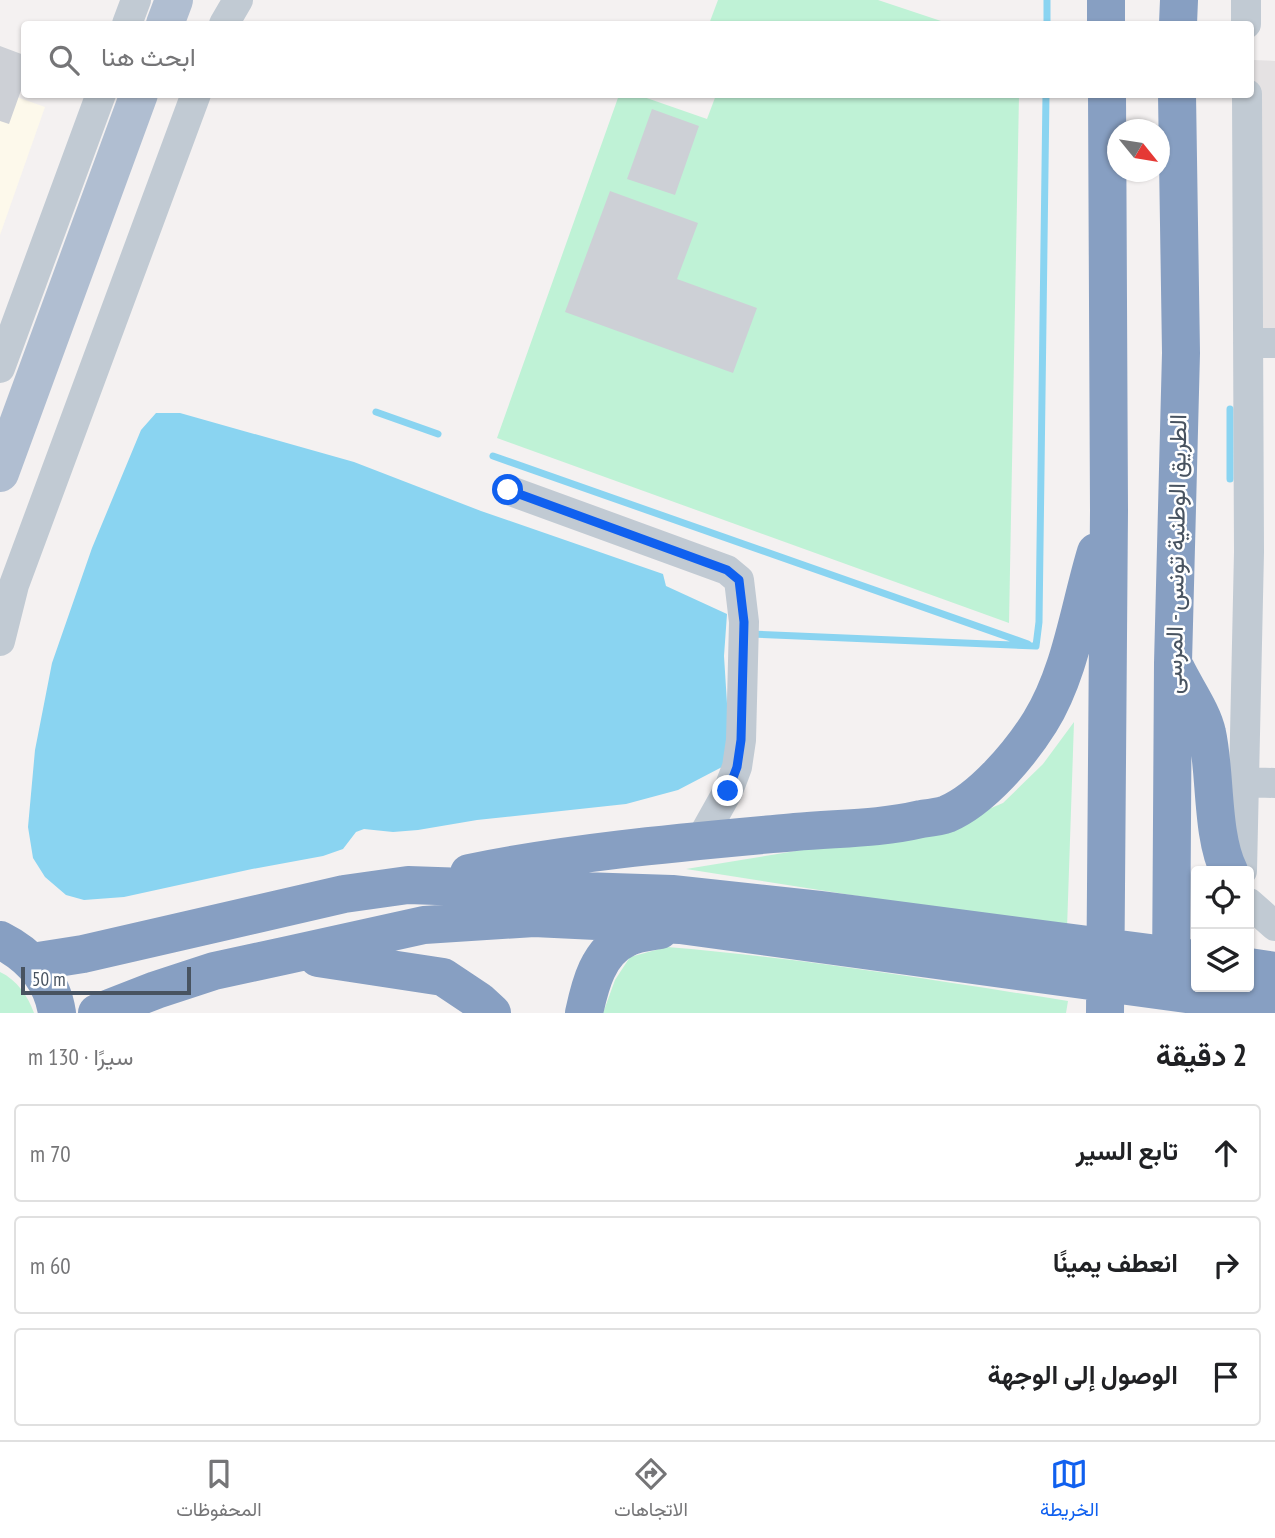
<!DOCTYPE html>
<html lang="ar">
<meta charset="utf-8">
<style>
:root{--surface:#fff;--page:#f2f2f2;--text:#202124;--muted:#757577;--line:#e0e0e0;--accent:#1060ef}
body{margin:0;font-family:"PT Sans Narrow",Vazirmatn,sans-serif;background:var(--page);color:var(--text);direction:rtl}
.controls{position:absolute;right:21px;bottom:21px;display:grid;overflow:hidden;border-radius:7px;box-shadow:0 2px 5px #0004}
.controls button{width:63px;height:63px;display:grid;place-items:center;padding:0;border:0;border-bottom:2px solid var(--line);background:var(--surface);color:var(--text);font:35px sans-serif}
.compass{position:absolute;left:1107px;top:119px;width:63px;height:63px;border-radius:50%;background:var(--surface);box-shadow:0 2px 5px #0004;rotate:120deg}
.scale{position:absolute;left:21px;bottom:18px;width:170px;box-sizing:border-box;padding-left:7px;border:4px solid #485360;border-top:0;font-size:19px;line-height:24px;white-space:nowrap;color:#485360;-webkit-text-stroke:5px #fff;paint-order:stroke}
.stop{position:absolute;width:21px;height:21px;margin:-16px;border:5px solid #1060ef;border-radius:50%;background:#fff}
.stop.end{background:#1060ef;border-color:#fff;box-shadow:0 2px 7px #0008}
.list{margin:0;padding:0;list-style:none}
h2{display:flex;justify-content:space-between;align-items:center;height:91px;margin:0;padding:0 28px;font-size:30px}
h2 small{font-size:23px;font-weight:400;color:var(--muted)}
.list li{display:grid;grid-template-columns:46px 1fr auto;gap:21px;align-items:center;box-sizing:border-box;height:98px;margin:0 14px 14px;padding:0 14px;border:2px solid var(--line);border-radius:7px}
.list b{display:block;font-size:26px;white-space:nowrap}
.list em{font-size:23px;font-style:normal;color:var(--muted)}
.icon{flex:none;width:38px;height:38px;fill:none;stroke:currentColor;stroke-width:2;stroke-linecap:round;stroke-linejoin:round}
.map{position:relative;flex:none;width:1275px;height:1013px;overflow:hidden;direction:ltr}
.search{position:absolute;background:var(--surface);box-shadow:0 2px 5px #0004;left:21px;right:21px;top:21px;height:77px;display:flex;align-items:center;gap:18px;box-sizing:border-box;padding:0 24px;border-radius:7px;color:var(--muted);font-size:26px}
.sheet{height:427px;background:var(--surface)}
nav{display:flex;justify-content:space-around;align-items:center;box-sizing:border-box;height:98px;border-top:2px solid var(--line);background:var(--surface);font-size:19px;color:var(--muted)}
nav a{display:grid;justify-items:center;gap:4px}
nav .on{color:var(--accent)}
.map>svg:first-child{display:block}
.commercial{fill:#fdf9eb}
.education{fill:#e5e2e3}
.green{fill:#bff2d6}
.water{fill:#8ad4f1}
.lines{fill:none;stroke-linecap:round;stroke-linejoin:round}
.stream{stroke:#8ad4f1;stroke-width:7}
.building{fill:#cdd0d6}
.minor{stroke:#c1cad3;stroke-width:30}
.major{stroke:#b0bed1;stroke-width:38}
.highway{stroke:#879fc2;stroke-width:38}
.route{stroke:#1060ef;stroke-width:9}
.labels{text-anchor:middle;stroke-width:5;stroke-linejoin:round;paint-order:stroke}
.street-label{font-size:24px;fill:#485360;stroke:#fff}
</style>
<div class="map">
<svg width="1275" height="1013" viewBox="0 0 1275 1013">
<rect width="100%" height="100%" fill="#f4f1f1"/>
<path class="commercial" d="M0 91 45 107 0 235Z"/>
<path class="education" d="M1253 60 1275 61V348L1258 350 1254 239Z"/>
<path class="green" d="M718 0H878L950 24H709Z
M619 95H638L707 119 716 95H1019L1009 623 497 438Z
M1074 722 1067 929 686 869 949 826 1003 803 1043 764Z
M667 947C801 958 934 980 1068 1001L1066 1013H603L615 980 630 957Z
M0 972C17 980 28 996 34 1013H0Z"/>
<path class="water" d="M156 413H180L354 462 481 511 663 574 666 586 727 614 724 656 730 751 722 767 678 790 626 804 477 820 418 830 393 832 364 829 356 832 343 849 323 856 252 869 124 897 84 900 66 895 45 877 33 858 28 827 35 750 52 663 92 548 141 430Z"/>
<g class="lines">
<path class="stream" d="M1047 24V0
M376 412 438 434
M493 456 1028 644
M1230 479V409
M750 634 1036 646
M1036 646 1039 622 1046 94"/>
</g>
<path class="building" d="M0 46 24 55V82L9 124 0 121Z
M652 109 699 126 675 195 627 179Z
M610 191 698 223 677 279 757 308 733 373 565 312Z"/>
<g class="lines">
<path class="minor" d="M1246 0V24
M127 24 136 0
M224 24 238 0
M1248 343H1275
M0 368 101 94
M508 490 727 570 739 580 744 622 741 740 737 767 728 791 700 841
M0 641 14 585 196 94
M1244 782 1275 783
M1242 871 1249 552 1247 94
M1249 903 1275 926"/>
<path class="major" d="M165 24 174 0
M0 473 139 94"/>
<path class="highway" d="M1106 0V24
M1178 24 1179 0
M1176 669C1185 688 1203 713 1207 733 1216 773 1211 835 1229 871
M469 873C577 851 686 842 795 832 837 828 879 829 921 819 929 818 939 817 947 814 982 799 1020 754 1040 722 1071 672 1079 608 1096 552
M0 940C30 955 52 979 57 1013
M318 958 443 977 479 1001 492 1013
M32 962 83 954 344 894 408 885 672 894 820 910 1196 959
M1249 967 1275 971
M1171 979 1173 663 1181 353 1177 94
M97 1013 156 990 214 971 288 955 424 925 534 918 680 925 1275 1006
M584 1013C590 985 598 951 627 938 636 933 649 932 660 930
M1105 1013 1109 510 1107 94"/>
</g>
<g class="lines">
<path class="route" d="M508 490 727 570 739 580 744 622 741 740 737 767 728 791"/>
</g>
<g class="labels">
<g class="street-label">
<text transform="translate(1176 554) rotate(-89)" y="8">الطريق الوطنية تونس - المرسى</text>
</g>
</g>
</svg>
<div class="controls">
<button><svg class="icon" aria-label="locate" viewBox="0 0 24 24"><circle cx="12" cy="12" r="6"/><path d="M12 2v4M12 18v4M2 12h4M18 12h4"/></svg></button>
<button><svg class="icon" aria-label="layers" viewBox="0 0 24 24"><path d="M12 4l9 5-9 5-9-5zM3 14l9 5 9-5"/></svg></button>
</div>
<svg class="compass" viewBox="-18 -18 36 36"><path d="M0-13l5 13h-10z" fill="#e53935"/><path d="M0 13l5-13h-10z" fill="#757577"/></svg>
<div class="scale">50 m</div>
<div class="stop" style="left:508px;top:490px"></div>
<div class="stop end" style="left:728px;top:791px"></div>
<div class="search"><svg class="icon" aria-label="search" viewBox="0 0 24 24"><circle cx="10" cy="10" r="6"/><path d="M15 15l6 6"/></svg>ابحث هنا</div>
</div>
<section class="sheet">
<h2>2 دقيقة<small>سيرًا · 130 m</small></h2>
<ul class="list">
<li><svg class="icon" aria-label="ahead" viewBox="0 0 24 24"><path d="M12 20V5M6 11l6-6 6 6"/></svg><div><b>تابع السير</b></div><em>70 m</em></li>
<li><svg class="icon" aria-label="right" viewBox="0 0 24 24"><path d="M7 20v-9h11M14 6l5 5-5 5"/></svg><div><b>انعطف يمينًا</b></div><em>60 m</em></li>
<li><svg class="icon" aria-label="arrive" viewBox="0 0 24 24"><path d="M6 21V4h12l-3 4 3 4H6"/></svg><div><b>الوصول إلى الوجهة</b></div></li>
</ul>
</section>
<nav>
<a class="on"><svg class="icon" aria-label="map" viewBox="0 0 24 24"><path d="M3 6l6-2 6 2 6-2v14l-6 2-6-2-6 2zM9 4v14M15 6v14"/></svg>الخريطة</a>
<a><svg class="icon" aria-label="directions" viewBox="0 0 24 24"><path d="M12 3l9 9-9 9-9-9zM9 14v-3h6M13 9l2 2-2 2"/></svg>الاتجاهات</a>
<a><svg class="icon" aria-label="saved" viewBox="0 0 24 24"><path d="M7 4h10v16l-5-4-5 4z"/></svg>المحفوظات</a>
</nav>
